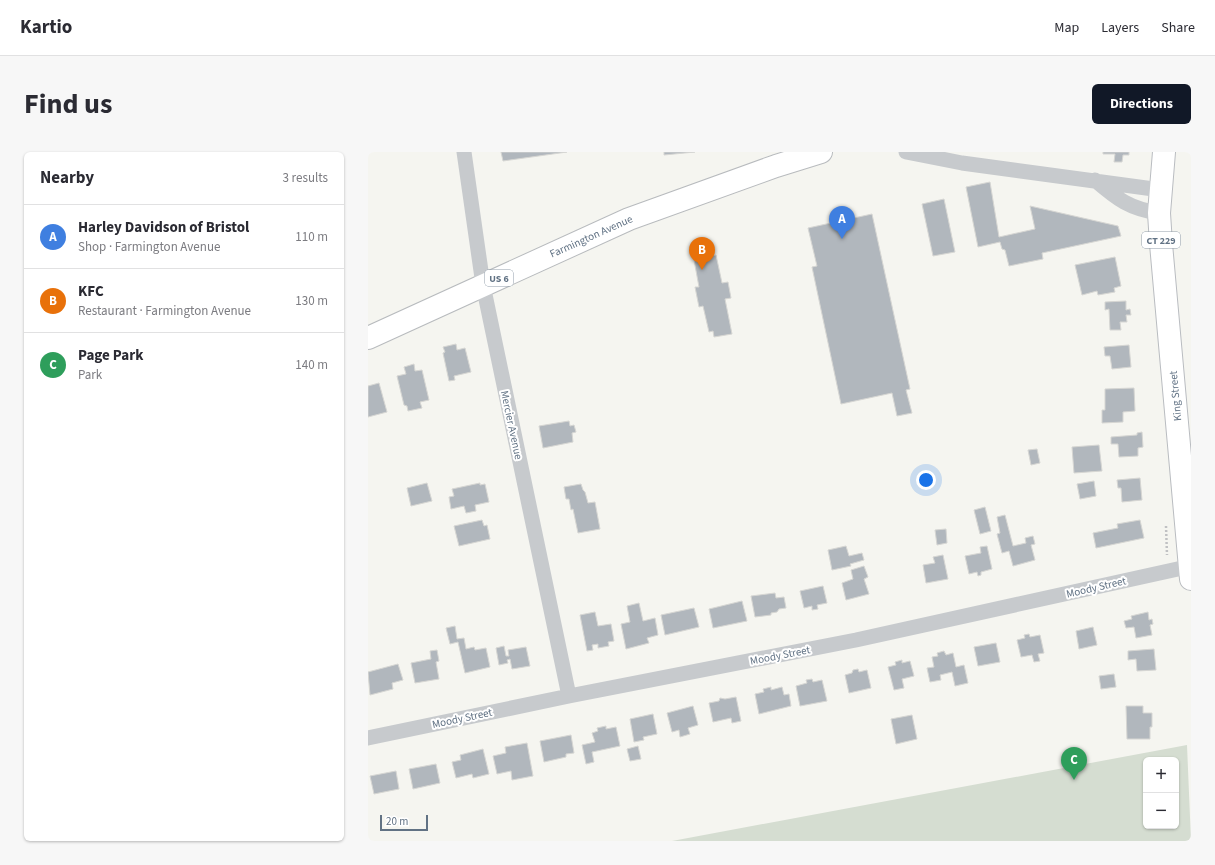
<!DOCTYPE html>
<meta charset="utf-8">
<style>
:root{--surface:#fff;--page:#f7f7f7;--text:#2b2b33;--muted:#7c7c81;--line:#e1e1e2;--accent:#111827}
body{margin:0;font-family:"Source Sans 3",sans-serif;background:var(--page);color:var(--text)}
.controls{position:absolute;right:12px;bottom:12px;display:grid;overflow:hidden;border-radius:6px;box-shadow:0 1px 3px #0004}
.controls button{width:36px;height:36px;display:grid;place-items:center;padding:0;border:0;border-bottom:1px solid var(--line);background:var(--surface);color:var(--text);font:20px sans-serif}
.scale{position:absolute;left:12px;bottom:10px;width:48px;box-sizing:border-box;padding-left:4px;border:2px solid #617284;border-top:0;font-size:11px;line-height:14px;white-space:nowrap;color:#617284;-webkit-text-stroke:3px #fff;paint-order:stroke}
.you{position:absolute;left:558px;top:328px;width:14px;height:14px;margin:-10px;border:3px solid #fff;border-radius:50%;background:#1a73e8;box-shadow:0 0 0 6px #1a73e833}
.badge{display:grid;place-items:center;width:26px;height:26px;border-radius:50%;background:var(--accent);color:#fff;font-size:13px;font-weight:700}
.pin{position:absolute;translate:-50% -33px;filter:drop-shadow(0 1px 2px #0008)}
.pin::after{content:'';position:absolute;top:21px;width:14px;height:12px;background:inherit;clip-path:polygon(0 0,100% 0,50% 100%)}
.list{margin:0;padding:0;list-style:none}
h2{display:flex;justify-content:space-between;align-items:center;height:52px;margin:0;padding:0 16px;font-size:17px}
h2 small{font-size:13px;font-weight:400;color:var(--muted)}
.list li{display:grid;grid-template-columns:26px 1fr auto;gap:12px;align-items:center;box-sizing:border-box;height:64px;padding:0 16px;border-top:1px solid var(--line)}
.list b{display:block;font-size:15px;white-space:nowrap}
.list p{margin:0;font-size:13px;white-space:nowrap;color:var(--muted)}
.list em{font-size:13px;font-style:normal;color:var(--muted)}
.map{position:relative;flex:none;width:823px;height:689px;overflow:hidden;border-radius:6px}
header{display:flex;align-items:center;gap:24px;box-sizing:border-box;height:56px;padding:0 20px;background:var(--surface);border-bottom:1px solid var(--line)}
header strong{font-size:19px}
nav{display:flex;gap:22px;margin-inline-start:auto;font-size:14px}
.intro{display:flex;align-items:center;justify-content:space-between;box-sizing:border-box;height:96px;padding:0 24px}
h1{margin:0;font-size:28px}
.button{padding:10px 18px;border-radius:6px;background:var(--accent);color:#fff;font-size:14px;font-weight:700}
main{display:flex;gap:24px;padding:0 24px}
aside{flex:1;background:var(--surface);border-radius:6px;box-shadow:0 1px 3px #0004}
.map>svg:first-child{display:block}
.green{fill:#d5ddd1;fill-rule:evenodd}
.building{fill:#b1b7bd;stroke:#d6d6d3}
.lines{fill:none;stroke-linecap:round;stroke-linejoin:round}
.primary-casing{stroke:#b9bcc0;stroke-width:24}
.trunk-casing{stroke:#b8bbbe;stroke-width:24}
.path{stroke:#c0c1c3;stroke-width:2.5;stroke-dasharray:2 2;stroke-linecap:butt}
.minor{stroke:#c7cacd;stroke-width:15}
.primary{stroke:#fff;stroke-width:22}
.trunk{stroke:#fff;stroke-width:22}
.labels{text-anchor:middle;stroke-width:4;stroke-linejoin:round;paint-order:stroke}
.shield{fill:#fff;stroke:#909ca9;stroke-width:1}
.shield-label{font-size:10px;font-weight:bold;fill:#617284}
.street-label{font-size:11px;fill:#617284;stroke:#fff}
</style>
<header>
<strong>Kartio</strong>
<nav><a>Map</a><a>Layers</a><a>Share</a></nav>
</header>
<div class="intro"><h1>Find us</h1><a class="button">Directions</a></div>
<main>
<aside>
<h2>Nearby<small>3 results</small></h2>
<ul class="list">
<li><span class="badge" style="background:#3f7fe0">A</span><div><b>Harley Davidson of Bristol</b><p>Shop · Farmington Avenue</p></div><em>110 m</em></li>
<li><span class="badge" style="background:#e8710a">B</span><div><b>KFC</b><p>Restaurant · Farmington Avenue</p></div><em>130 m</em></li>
<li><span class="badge" style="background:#2e9e5b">C</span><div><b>Page Park</b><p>Park</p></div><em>140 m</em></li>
</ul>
</aside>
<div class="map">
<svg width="823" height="689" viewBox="0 0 823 689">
<rect width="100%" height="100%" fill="#f5f5f0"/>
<path class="green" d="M819 593 823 689H304ZM778 608H808V674H778Z"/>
<path class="building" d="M133 0H199L135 9Z
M296 0H327L296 3Z
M735 0H761V3H755L754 10H746L747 2H735Z
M622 30 631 85 667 77 662 54 750 74 753 84 674 101 675 107 641 114 637 98 634 97 632 90 610 95 598 35Z
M576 47 587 100 565 104 554 52Z
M504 62 542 237 538 238 544 261 529 264 524 241 473 252 444 115 449 114 440 76Z
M348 103 354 131 360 130 363 146 357 147 364 182 346 185 345 179 341 180 335 154 331 155 327 135H331L326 108Z
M747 105 753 134 746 136 747 140 730 143 729 139 714 143 707 113Z
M758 149V158L762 157 763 163H758L759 170H752L753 178H742L741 157 737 158V150Z
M88 192 89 198 97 196 103 220 86 224 87 228 81 229 75 201 77 200 75 195Z
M761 193 763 215 744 217 742 204H737L736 195Z
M46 212 47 219 54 218 61 248 52 250 54 256 40 259 39 254 36 253 29 224 38 222 36 215Z
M11 231 19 260 0 265V234Z
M766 236 767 259 755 260V270L734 271V258H737V237Z
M201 269 202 274 206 273 208 280 204 281 205 290 175 296 171 274Z
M774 280 775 295 770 296V304L751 305 750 292H743V285L769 283V281Z
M731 293 734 319 706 321 704 295Z
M669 297 672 311 663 313 660 298Z
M772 326 774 348 754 350 753 336H750L749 328Z
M726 329 728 344 712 347 709 332Z
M59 331 64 349 43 354 39 336Z
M112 331V333L117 332 121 350 107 353 108 359 98 361 96 354 83 357 81 345 86 344 84 337Z
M213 332 215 338 217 340 220 351 227 350 232 377 210 381 205 357 203 358 201 347H198L196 335Z
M617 355 623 379 612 382 606 358Z
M637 363 645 394 658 391 657 386 665 384 667 392 663 393 667 408 645 414 641 399 634 401 629 382 632 381 629 365Z
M114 368 116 374 119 373 122 387 91 394 86 374Z
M772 368 776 386 728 396 725 381 750 376 749 372Z
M578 377 579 391 569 393 567 378Z
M478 394 481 404 494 401 496 408 482 412 483 414 464 418 460 398Z
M619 394 624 417 613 420V423L610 424 609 420 601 422 597 404 613 401 612 395Z
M575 403 580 427 558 431 555 413 567 411 565 405Z
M496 414 500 425 496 427 501 442 478 448 474 431 485 427 483 418Z
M455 434 459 451 449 453 450 457 444 458V454L436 456 432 439Z
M407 441 408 446 416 445 418 456 411 457 409 460 403 461V463L387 465 383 444Z
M374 449 379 469 345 476 341 457Z
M271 451 275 469 287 466 290 483 279 486 281 491 258 497 253 472 262 470 259 454Z
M326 456 331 475 297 483 293 463Z
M227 460 230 474 243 472 246 489 240 490 241 494 230 496V492L224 493 225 498 219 499 212 463Z
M780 460 781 468 784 467 785 472 782 473 784 483 768 486 766 475 758 476 756 469 764 467 763 464Z
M87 474 89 487 96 486 98 497 106 495 107 498 118 496 122 515 97 521 90 490 82 492 78 476Z
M725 475 729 493 711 497 708 479Z
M661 482 662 485 672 483 676 501 670 502 672 509 666 510 664 503 653 505 649 488 657 486 656 483Z
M628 491 632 510 610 514 606 495Z
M136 494 138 504H141L140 498 158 495 162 514 144 517 142 507 139 508 140 511 131 513 128 496Z
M786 497 788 518 769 519 768 507 760 508V499Z
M69 498 71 509 68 510 71 527 47 531 43 511 63 507 62 499Z
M576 499 578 503 585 501 588 515 596 513 600 531 587 534 584 520 572 523 573 528 562 530 559 516 566 515 564 505 570 504 569 501Z
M534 508V511L542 509 546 524 534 527 536 536 526 538 520 515 528 513 527 510Z
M30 512 35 528 24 531 25 537 2 543 0 520Z
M490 517 491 520 499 518 503 536 481 541 477 523 484 521 485 518Z
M746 522 748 535 733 537 731 524Z
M444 527 445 530 454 528 459 549 432 554 428 534 439 531 438 528Z
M403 535V538L414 535 416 543 421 542 423 554 391 562 387 542 396 540 395 537Z
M368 545 373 569 364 571 363 566 345 570 341 551 351 549 352 546 357 547Z
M325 554 330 573 320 576 322 582 312 585 311 578 304 580 299 561Z
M758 554H775V561H784V575H782V587H759Z
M285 562 289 582 275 585 276 588 266 590 262 567Z
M544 563 549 587 528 592 523 567Z
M238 574V577L248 575 252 594 224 600 226 610 218 612 214 593 227 590 224 581 230 579 229 576Z
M203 583 206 601 198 602V605L176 610 172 589Z
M159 591 165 624 144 628 143 619 129 622 125 604 138 601 137 595Z
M270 594 273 607 262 609 259 597Z
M115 597 121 622 105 626 104 622 88 626 84 610 93 608 92 603Z
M68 612 72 631 45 637 41 617Z
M28 619 31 637 6 642 2 624Z"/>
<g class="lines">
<g class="primary-casing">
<path id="primary" d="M796 0 791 61 793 92 823 427"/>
</g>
<g class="trunk-casing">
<path id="trunk" d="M0 186 261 67 408 14 453 0"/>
</g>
<path class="path" d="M798 374 799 403"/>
<path class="minor" d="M96 0 115 133 201 544
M538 0 594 11 793 38
M727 28C749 47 762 57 791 61
M0 586 201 544 488 488 823 414"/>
<use href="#primary" class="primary"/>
<use href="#trunk" class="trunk"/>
</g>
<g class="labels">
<g class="shield">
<rect x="774" y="80" width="38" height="16" rx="3"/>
<rect x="117" y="118" width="28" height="16" rx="3"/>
</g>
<g class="shield-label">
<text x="793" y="92">CT 229</text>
<text x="131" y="130">US 6</text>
</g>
<g class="street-label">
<text transform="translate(223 84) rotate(-24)" y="4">Farmington Avenue</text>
<text transform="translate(807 244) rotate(-95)" y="4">King Street</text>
<text transform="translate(144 273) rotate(78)" y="4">Mercier Avenue</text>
<text transform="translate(728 435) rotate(-13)" y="4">Moody Street</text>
<text transform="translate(412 503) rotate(-11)" y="4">Moody Street</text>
<text transform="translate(94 566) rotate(-12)" y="4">Moody Street</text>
</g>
</g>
</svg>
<div class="controls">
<button>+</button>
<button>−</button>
</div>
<div class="scale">20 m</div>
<div class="you"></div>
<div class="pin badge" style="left:474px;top:87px;background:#3f7fe0">A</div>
<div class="pin badge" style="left:334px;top:118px;background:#e8710a">B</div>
<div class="pin badge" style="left:706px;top:628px;background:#2e9e5b">C</div>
</div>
</main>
